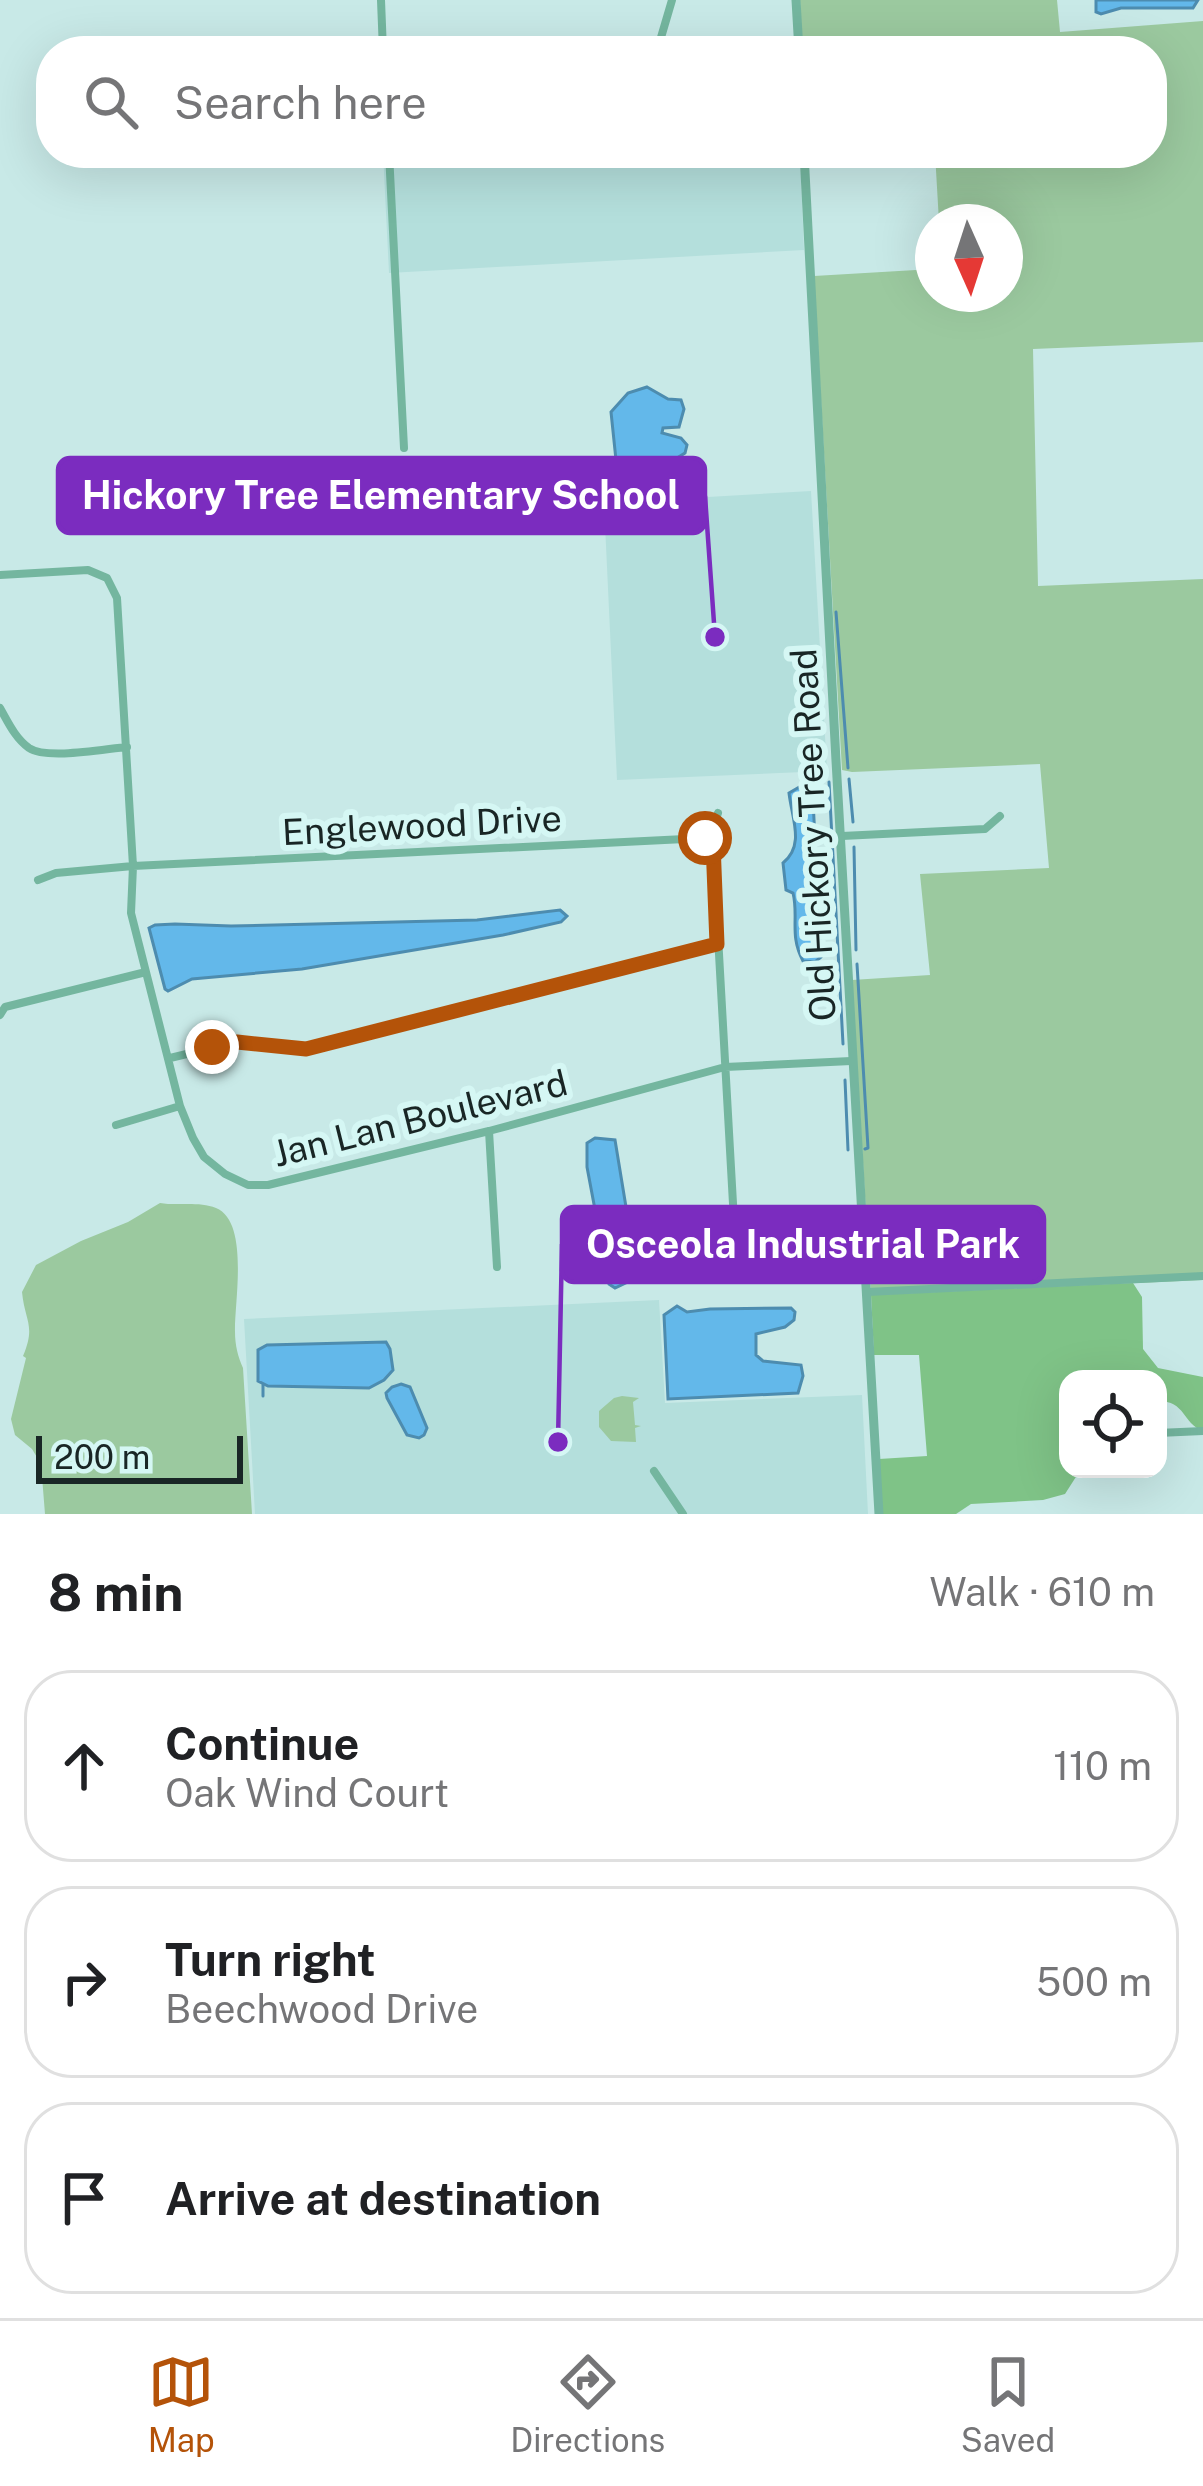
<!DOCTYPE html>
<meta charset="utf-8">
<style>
:root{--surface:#fff;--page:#f6f6f6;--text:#202124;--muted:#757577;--line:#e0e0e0;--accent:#b45309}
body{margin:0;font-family:"Public Sans",sans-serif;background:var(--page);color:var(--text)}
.controls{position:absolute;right:36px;bottom:36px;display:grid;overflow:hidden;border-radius:24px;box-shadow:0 12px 48px #0002}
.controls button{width:108px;height:108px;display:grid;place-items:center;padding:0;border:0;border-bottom:3px solid var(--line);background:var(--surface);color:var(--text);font:60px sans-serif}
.compass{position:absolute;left:915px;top:204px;width:108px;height:108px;border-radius:50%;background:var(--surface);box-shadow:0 12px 48px #0002;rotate:177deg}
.scale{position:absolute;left:36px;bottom:30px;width:207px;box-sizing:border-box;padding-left:12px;border:6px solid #192625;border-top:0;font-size:33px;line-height:42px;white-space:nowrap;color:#192625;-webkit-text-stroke:9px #d5f7f4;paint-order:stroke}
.stop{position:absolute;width:36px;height:36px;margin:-27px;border:9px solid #b45309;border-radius:50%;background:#fff}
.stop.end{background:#b45309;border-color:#fff;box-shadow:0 3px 12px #0008}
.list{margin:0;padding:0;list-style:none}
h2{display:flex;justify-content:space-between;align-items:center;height:156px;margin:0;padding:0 48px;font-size:51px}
h2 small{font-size:39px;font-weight:400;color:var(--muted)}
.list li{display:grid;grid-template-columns:78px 1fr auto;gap:36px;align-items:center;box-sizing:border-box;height:192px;margin:0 24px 24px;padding:0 24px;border:3px solid var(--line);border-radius:48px}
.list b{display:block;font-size:45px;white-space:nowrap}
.list p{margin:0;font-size:39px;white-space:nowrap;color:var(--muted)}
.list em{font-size:39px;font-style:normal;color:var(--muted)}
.icon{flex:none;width:66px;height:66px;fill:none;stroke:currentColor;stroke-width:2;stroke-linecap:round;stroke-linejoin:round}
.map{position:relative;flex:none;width:1203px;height:1514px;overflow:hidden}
.search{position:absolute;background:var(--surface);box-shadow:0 12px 48px #0002;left:36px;right:36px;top:36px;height:132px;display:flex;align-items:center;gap:30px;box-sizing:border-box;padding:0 42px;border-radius:48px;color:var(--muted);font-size:45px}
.sheet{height:804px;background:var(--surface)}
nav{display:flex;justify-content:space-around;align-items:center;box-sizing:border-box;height:168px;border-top:3px solid var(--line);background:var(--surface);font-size:33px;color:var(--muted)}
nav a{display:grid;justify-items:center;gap:6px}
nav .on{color:var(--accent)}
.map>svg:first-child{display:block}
.built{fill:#b4dfdc}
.green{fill:#9bc99f}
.forest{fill:#7fc387}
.water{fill:#63b8ea;stroke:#4d8caf;stroke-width:3}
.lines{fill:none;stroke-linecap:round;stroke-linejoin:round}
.stream{stroke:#4d8caf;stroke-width:3}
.minor{stroke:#74b69f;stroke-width:8}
.tertiary{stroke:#74b69f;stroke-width:9}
.route{stroke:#b45309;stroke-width:15}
.labels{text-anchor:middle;stroke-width:12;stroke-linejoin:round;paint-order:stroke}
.street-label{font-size:36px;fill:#192625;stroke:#d5f7f4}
.leader{fill:none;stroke:#7b2cbf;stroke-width:4.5}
.callout-dot{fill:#7b2cbf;stroke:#d5f7f4;stroke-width:4.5}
.callout{fill:#7b2cbf;stroke:#7b2cbf;stroke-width:4.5}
.callout-label{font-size:39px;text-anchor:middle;font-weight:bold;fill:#fff}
</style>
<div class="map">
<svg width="1203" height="1514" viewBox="0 0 1203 1514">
<rect width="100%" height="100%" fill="#c8e9e7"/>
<path class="built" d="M383 153H800L804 250 389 273Z
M811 491 827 771 617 780 604 503Z
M659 1300 665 1403 862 1395 868 1514H255L244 1319Z"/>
<path class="green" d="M800 0H1057L1060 32 1203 21V342L1033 349 1038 586 1203 579V1280L871 1295 852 980 930 975 920 874 1049 868 1040 764 852 772 842 770 814 276 933 269V294H1005V222H939L935 153H1152V51H802Z
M160 1203C177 1206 199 1201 216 1208 250 1222 234 1304 235 1332 235 1345 238 1357 243 1368L252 1514H45L41 1464 32 1449 15 1435 11 1419 26 1358 23 1356C36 1325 25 1322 22 1292L36 1265 81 1241 128 1222Z
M622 1396 639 1398 633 1402 635 1425 641 1426 635 1428 636 1442 611 1441 599 1427V1411L614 1398Z"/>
<path class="forest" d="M1133 1283 1142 1297 1143 1349 1158 1368 1203 1377V1431C1182 1423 1186 1401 1158 1401V1379H1068V1469H1081L1065 1494 1043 1500 971 1504 956 1514H882L879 1459 927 1456 919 1355H874L871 1295Z"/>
<path class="water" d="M1096 0H1198L1193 8H1121L1101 14 1096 12Z
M647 387 668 399 681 400 684 409 679 427 663 428 662 433 681 438 687 445 685 453C664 468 639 470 616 460L611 412 628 393Z
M801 786 808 792 813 800 821 957 815 962 803 961C789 935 799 917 793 893L786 890 783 863C805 845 792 819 789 793Z
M560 910 567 916 561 922 503 935 302 969 192 979 168 991 165 989 149 928 155 925 175 924 231 926 477 920Z
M595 1138 615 1140 628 1219 636 1239V1278L615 1288 609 1284 587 1167V1143Z
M677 1306 687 1312 710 1309 791 1308 795 1312 794 1320 785 1327 756 1334V1355L763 1361 801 1365 803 1376 798 1393 668 1399 664 1315Z
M386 1342 390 1349 393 1370 384 1380 369 1388 268 1386 258 1381V1350L267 1345Z
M401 1384 410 1387 427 1428 424 1435 419 1438 407 1435 387 1398 386 1393 392 1387Z"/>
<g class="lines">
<path class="stream" d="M836 612 848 768
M849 779 853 822
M829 782 843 1044
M854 847 856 950
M857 964 868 1148 865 1149
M845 1080 848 1150
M263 1396V1385"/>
<path class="minor" d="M381 0 383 51
M657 51 672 0
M389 153 404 448
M659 154 674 153
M0 575 88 570 107 578 117 598 133 866 131 913 180 1106 193 1138 204 1157 225 1174 248 1185H268L489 1131 725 1067 851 1061
M0 708C8 722 15 738 29 748 47 760 104 749 127 747
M718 813 712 829 736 1257
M842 836 985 829 1000 816
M38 880 56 873 133 866 705 838 713 843
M0 1015 5 1007 146 972
M170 1058 237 1042 306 1049 717 943
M116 1125 180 1106
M489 1131 497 1267
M867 1292 1203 1276
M1158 1433 1203 1431
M654 1471 683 1514"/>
<path class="tertiary" d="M796 0 799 51
M804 153C827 607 852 1060 879 1514"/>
</g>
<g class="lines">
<path class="route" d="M212 1047 237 1042 306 1049 717 944 713 843 705 838"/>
</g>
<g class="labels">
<g class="street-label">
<text transform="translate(422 825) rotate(-3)" y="13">Englewood Drive</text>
<text transform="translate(813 835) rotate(-93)" y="13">Old Hickory Tree Road</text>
<text transform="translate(420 1118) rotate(-14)" y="13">Jan Lan Boulevard</text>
</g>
</g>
<path class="leader" d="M715 637L705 496M558 1442L562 1244"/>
<g class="callout-dot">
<circle cx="715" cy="637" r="12"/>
<circle cx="558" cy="1442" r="12"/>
</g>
<g class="callout">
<rect x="58" y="458" width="647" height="75" rx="12"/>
<rect x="562" y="1207" width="482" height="75" rx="12"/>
</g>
<g class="callout-label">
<text x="381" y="509">Hickory Tree Elementary School</text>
<text x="803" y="1258">Osceola Industrial Park</text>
</g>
</svg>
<div class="controls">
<button><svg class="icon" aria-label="locate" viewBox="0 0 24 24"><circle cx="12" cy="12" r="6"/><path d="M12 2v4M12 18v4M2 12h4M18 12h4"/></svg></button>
</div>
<svg class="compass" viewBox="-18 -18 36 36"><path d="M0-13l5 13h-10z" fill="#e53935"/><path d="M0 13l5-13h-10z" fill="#757577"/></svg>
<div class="scale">200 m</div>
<div class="stop" style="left:705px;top:838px"></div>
<div class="stop end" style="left:212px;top:1047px"></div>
<div class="search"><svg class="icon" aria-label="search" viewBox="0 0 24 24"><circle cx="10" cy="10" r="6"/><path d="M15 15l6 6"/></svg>Search here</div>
</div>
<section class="sheet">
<h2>8 min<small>Walk · 610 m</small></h2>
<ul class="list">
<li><svg class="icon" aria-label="ahead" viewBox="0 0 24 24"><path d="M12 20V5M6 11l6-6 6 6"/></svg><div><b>Continue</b><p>Oak Wind Court</p></div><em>110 m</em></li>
<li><svg class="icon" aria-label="right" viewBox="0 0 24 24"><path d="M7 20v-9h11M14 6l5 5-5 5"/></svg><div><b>Turn right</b><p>Beechwood Drive</p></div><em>500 m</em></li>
<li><svg class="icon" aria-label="arrive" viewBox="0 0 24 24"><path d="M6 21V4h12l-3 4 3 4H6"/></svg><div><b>Arrive at destination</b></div></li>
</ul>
</section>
<nav>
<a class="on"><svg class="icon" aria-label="map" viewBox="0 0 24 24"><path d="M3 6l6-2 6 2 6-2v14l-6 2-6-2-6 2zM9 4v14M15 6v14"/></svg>Map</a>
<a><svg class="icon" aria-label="directions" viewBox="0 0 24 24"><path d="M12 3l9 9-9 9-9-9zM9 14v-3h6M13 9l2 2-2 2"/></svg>Directions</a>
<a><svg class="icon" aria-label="saved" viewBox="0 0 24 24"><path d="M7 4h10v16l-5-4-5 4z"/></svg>Saved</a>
</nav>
